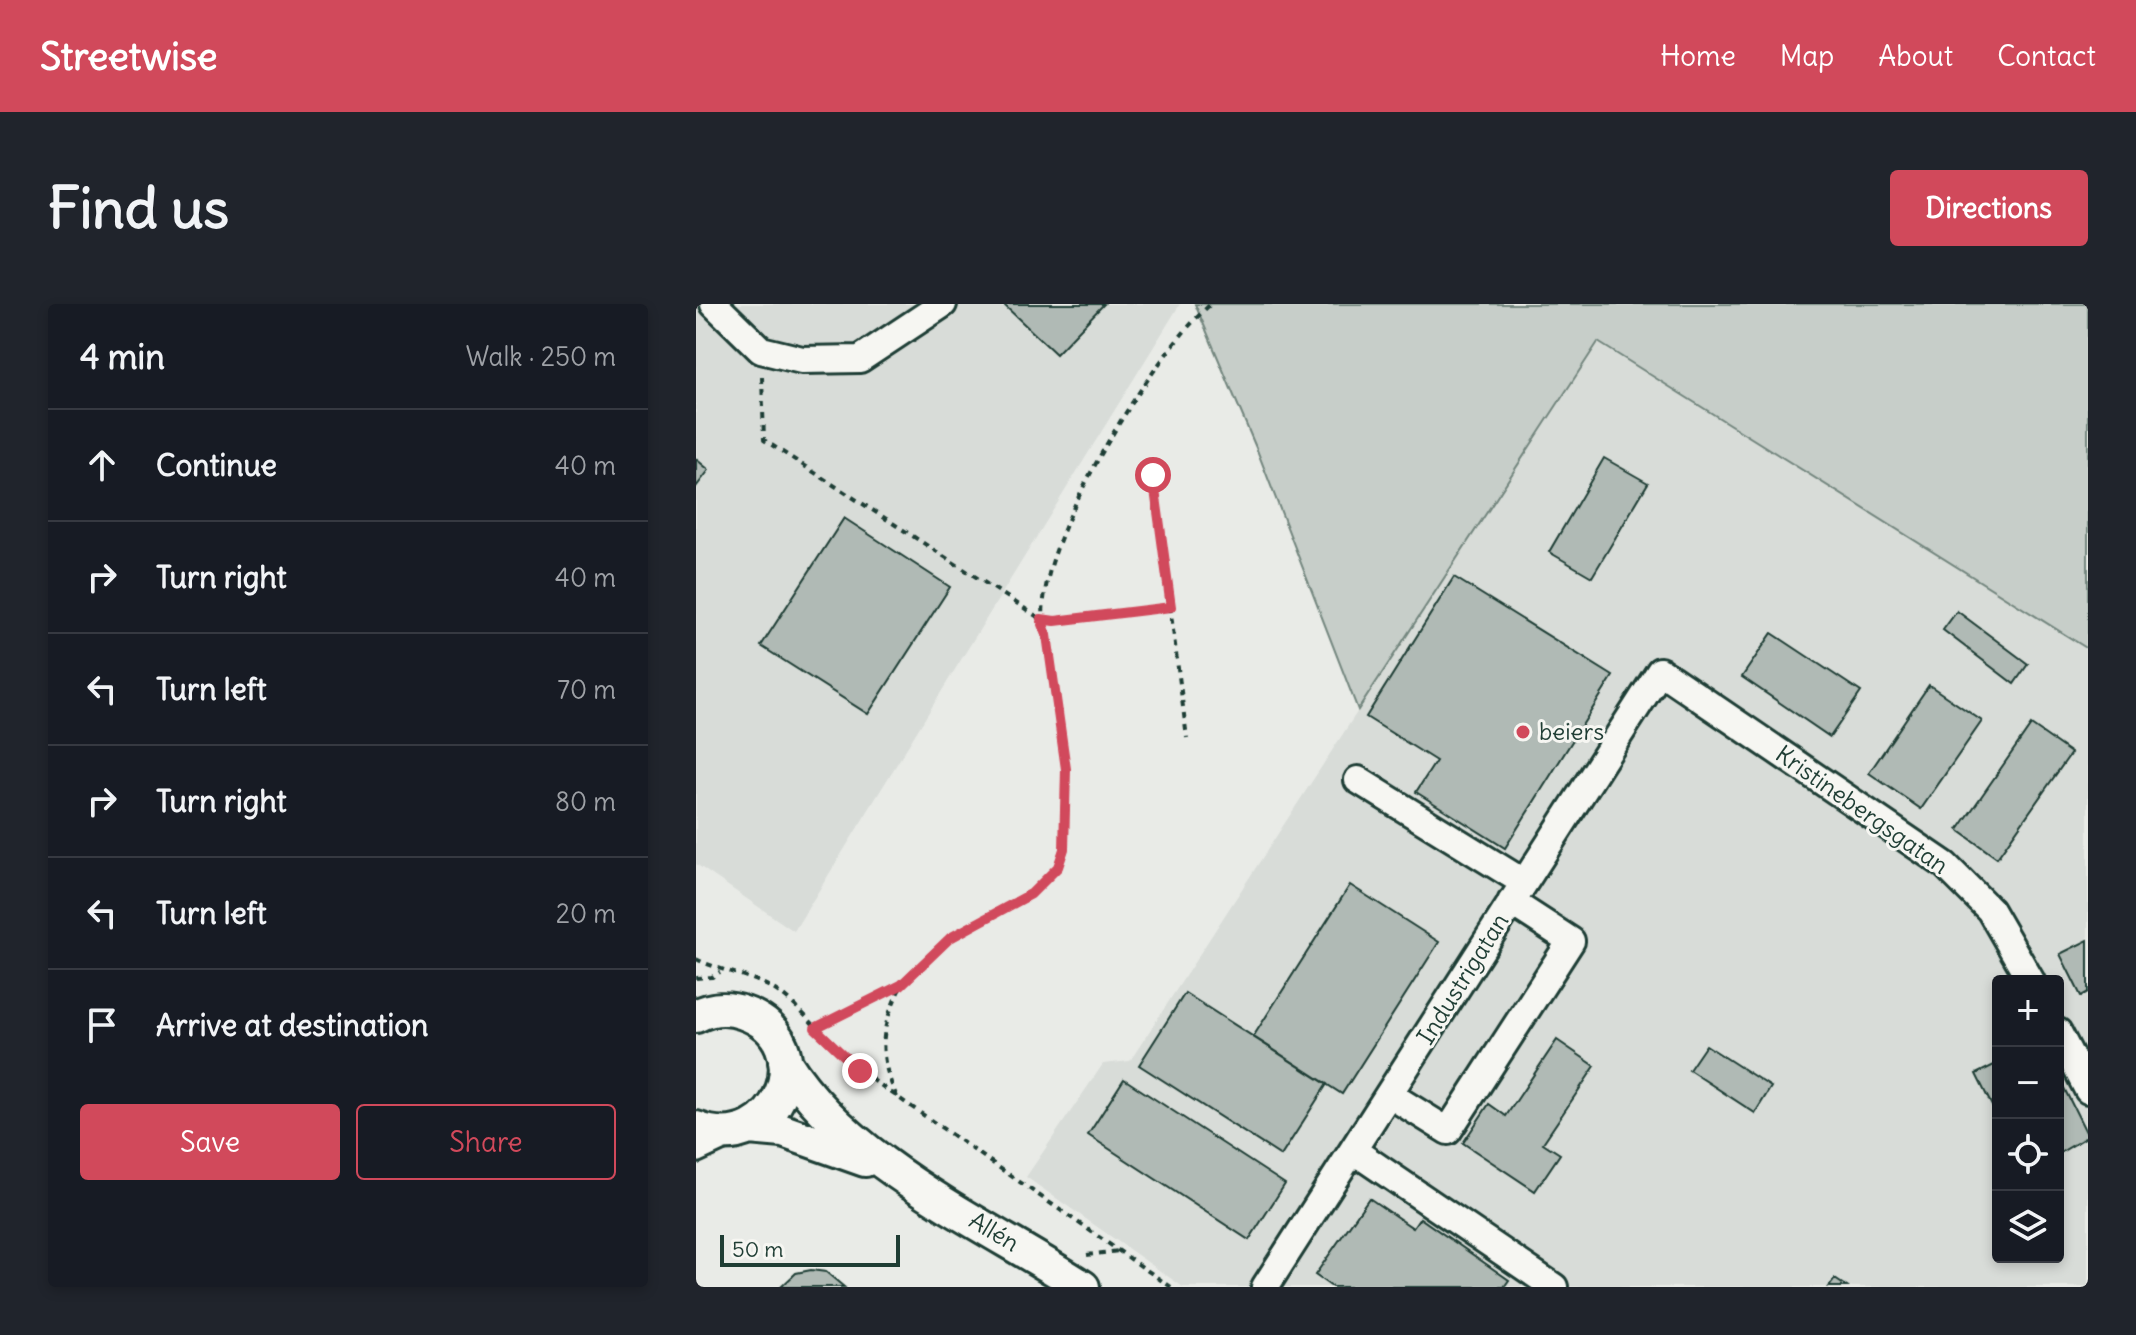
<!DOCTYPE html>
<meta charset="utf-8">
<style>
:root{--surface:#171b24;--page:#20242c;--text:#f1f3f6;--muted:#9ea1a6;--line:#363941;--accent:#d1495b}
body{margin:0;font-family:Delius,sans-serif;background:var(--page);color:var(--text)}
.controls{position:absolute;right:24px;bottom:24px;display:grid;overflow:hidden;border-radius:8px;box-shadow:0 4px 12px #0003}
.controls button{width:72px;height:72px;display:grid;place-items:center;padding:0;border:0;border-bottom:2px solid var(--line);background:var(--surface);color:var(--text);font:40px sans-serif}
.scale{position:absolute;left:24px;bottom:20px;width:180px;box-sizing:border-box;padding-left:8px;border:4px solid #1f3d34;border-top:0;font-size:22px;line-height:28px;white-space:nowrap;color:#1f3d34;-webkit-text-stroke:6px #f6f6f2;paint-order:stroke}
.stop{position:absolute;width:24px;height:24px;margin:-18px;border:6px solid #d1495b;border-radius:50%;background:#fff}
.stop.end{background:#d1495b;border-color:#fff;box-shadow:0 2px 8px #0008}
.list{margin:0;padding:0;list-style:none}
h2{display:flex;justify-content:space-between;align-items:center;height:104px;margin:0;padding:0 32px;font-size:34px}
h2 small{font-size:26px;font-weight:400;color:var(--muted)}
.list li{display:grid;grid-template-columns:52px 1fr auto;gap:24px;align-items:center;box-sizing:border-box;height:112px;padding:0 32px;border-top:2px solid var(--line)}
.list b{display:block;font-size:30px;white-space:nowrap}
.list em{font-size:26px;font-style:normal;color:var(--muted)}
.actions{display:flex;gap:16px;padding:24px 32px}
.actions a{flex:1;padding:18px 0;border:2px solid var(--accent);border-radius:8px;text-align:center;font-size:28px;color:var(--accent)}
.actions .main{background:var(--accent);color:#fff}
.icon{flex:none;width:44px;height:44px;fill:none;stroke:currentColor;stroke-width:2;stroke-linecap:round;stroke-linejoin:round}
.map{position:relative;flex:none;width:1392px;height:983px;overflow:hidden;border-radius:8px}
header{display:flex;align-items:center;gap:48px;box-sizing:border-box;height:112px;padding:0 40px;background:var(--accent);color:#fff}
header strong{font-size:38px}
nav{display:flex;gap:44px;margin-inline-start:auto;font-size:28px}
.intro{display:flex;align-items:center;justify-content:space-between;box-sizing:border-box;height:192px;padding:0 48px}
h1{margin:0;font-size:56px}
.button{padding:20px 36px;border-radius:8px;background:var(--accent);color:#fff;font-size:28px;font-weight:700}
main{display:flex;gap:48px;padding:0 48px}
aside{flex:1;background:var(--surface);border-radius:8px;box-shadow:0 4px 12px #0003}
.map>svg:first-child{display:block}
.built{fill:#d8dcd8;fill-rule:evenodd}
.green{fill:#c7cec9;stroke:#73867e;stroke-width:2}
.building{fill:#b0bab5;stroke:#1f3d34;stroke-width:2}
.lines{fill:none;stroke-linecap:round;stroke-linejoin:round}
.minor-casing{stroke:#1f3d34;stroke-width:32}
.major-casing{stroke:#1f3d34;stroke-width:38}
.path{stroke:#1f3d34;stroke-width:4;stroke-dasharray:6 6;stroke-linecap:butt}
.minor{stroke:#f6f6f2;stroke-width:26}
.major{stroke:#f6f6f2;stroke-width:32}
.route{stroke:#d1495b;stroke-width:10}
.poi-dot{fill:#d1495b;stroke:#f6f6f2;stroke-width:3}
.labels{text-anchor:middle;stroke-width:6;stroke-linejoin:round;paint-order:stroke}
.poi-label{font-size:24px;fill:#1f3d34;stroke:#f6f6f2;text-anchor:start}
.street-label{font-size:24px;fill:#1f3d34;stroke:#f6f6f2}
</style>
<header>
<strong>Streetwise</strong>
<nav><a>Home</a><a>Map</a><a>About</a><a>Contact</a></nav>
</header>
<div class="intro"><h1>Find us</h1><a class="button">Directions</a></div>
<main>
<aside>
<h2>4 min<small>Walk · 250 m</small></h2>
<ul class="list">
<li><svg class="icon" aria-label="ahead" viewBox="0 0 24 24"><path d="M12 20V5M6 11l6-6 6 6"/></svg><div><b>Continue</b></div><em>40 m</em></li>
<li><svg class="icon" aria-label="right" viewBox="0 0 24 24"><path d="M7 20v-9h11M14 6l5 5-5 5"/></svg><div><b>Turn right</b></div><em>40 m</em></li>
<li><svg class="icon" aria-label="left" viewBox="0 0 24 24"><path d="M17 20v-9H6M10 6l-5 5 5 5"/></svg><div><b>Turn left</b></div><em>70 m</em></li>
<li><svg class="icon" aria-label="right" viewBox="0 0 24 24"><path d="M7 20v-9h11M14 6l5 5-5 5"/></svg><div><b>Turn right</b></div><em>80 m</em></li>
<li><svg class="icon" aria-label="left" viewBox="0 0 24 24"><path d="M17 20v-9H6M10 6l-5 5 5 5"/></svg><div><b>Turn left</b></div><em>20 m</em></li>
<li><svg class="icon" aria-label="arrive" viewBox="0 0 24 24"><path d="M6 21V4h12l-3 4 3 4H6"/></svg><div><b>Arrive at destination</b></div></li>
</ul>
<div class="actions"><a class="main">Save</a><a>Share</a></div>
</aside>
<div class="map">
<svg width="1392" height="983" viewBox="0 0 1392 983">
<rect width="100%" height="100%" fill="#e9ebe7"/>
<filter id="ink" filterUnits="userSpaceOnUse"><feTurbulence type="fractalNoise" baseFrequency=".0125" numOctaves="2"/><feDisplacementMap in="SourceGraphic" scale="16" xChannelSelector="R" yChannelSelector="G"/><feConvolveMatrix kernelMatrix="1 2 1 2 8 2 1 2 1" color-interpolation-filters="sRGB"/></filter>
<g filter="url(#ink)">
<path class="built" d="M0 0H484L98 627 0 560Z
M902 38 1392 345V983H487L330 873 407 760 434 757ZM1302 677H1362V953H1302Z"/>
<path class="green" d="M499 0H1392V345L902 38 662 406 561 146Z"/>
<path class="building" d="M307 0H408L360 50Z
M908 154 952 179 896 273 853 248Z
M0 155 13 166 0 183Z
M148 214 254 283 172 410 65 342Z
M758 273 917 372 809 544 720 488 740 457 670 413Z
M1261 307 1332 360 1318 380 1247 326Z
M1076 329 1165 388 1134 433 1046 373Z
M1233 381 1286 417 1225 505 1173 469Z
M1335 421 1375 449 1301 554 1262 526Z
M654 581 743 638 646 790 557 733Z
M1392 636V688L1385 692 1364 650Z
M489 689 631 780 585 852 443 761Z
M861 736 899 762 847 839 864 850 839 887 767 839 793 800 810 812Z
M1010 741 1075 783 1059 809 993 766Z
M1302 759V814L1280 770Z
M1362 772 1392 832 1362 850Z
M428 775 589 880 553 936 392 831Z
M673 894 717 924 724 914 813 976 808 983H636L619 971Z
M115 966 130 968 148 983H85L100 969Z
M1139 975 1151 983H1133Z"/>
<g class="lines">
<g class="minor-casing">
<path id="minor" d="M18 0 65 46 106 56 164 55 247 0
M662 476 827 578
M1362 728 1392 786
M694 791 752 827 875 637 815 598
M0 845 32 830
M658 847 858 983
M569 983 964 367 1249 561 1294 606 1335 677"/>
</g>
<g class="major-casing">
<path id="major" d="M0 712C15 704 32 703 48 709 127 736 84 856 0 824
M89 758C153 860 288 919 387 983
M53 824 87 827 169 856"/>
</g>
<path class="path" d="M66 73 68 136 345 315 359 317 475 303
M457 171 491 434
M0 655C26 668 57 671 82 688 112 709 134 743 164 767L475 983
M0 674 16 673 24 668
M119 724 205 681 254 634 335 590 362 563 368 545 370 465 351 331C323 260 459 47 515 0
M201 793C181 749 184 727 204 684
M391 951 422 947"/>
<use href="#minor" class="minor"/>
<use href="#major" class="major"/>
</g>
</g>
<g class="lines" filter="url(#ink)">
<path class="route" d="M164 767 119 724 205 681 254 634 335 590 362 563 368 545 370 465 351 331 345 315 359 317 475 303 457 171"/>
</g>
<circle class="poi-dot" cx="827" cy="428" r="8"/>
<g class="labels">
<g class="poi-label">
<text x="843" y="436">beiers</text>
</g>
<g class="street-label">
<text transform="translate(1166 506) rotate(35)" y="8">Kristinebergsgatan</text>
<text transform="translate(767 675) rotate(-58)" y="8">Industrigatan</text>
<text transform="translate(298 928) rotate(31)" y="8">Allén</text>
</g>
</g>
</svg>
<div class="controls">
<button>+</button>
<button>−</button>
<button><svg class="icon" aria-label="locate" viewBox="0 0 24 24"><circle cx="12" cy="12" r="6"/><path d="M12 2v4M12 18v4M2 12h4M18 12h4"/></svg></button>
<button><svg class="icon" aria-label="layers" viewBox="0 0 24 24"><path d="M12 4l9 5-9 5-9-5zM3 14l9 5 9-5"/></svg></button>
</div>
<div class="scale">50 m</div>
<div class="stop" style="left:457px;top:171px"></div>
<div class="stop end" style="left:164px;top:767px"></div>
</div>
</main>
